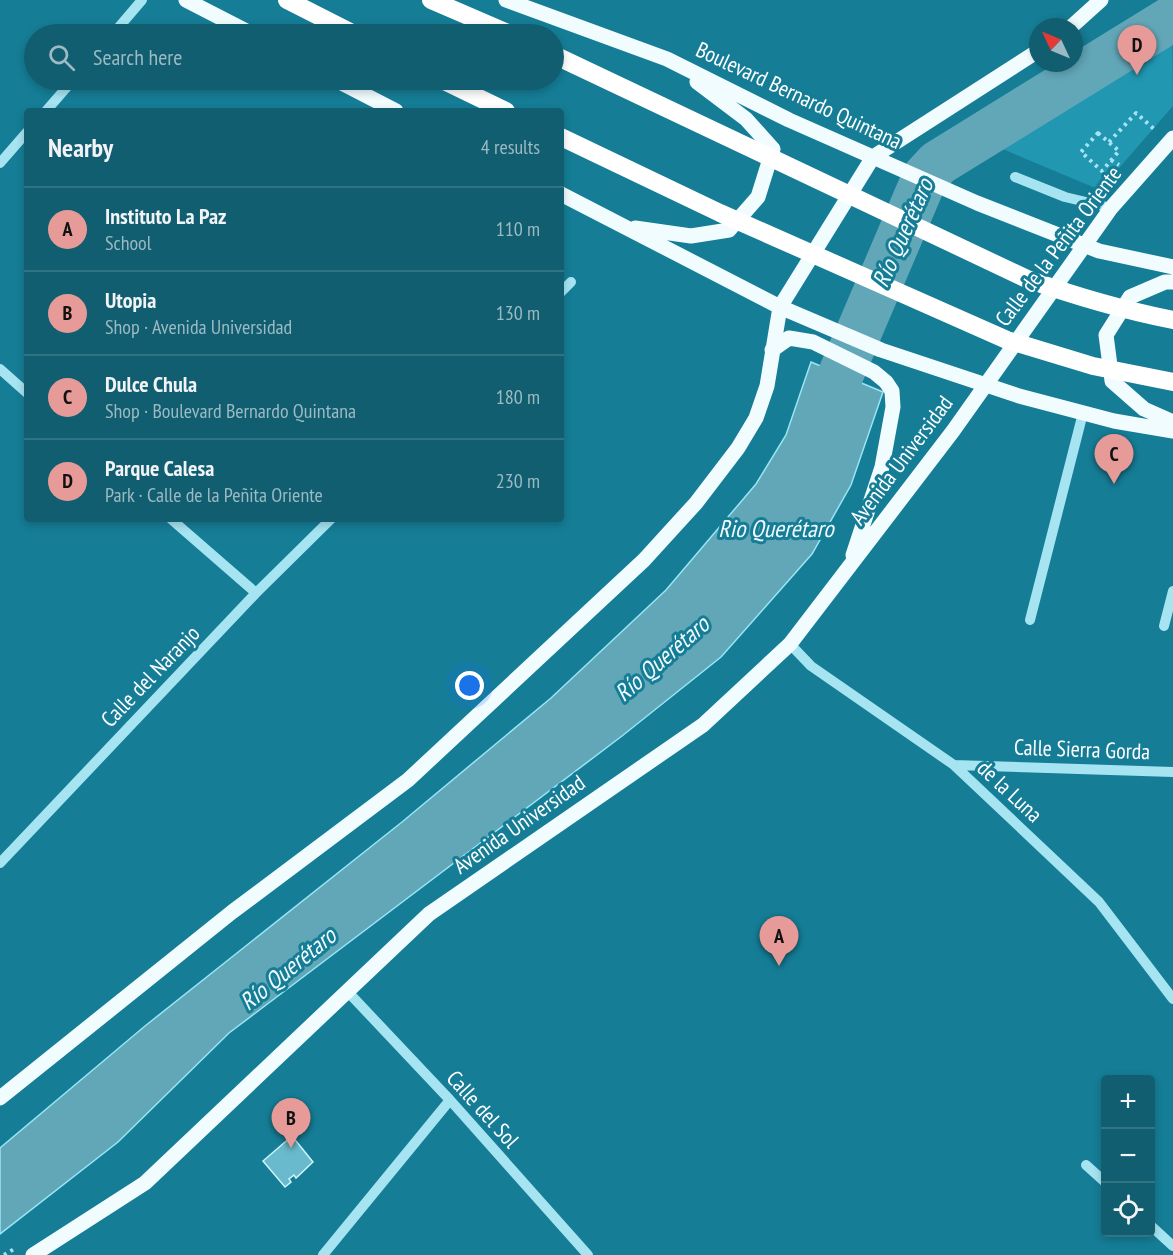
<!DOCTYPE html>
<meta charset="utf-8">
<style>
:root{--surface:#105e70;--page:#1e6778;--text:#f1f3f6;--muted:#9cbac3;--line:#307383;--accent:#e69b98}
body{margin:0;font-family:"PT Sans Narrow",sans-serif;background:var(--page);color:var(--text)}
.controls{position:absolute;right:18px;bottom:18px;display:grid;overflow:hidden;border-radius:6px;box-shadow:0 3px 9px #0003}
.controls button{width:54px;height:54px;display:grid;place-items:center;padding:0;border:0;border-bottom:2px solid var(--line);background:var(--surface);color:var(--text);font:30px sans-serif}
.compass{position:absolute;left:1029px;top:18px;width:54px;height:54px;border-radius:50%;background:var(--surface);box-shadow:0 3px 9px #0003;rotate:314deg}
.you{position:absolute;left:470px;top:686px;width:21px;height:21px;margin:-15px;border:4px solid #fff;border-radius:50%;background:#1a73e8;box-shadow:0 0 0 9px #1a73e833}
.badge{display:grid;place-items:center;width:39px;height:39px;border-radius:50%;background:var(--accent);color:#111;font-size:20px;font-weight:700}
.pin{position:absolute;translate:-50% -50px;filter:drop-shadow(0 2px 3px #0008)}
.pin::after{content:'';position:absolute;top:32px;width:21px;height:18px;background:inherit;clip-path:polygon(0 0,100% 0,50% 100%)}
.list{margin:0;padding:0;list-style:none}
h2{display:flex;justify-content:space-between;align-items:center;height:78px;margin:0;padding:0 24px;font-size:26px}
h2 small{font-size:20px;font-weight:400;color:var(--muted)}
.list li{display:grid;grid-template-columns:39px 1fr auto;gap:18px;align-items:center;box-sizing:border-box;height:84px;padding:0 24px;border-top:2px solid var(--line)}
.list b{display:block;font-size:22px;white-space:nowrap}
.list p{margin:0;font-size:20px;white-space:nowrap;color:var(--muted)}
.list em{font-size:20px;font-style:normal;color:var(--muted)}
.icon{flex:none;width:33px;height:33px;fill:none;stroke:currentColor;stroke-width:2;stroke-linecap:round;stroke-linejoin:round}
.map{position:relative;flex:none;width:1173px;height:1255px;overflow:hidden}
.search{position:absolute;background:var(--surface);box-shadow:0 3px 9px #0003;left:24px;top:24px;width:540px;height:66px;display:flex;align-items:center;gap:15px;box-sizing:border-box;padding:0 21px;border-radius:33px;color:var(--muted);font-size:22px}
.panel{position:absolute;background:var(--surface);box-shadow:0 3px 9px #0003;left:24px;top:108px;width:540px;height:414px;border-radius:6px}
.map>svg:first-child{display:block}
.green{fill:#2197b2}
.water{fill:#62a7b8;stroke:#98e5f5;stroke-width:1.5}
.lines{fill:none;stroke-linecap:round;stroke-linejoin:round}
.river{stroke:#62a7b8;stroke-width:46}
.building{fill:#69bacd;stroke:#cdf4fc;stroke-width:1.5}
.path{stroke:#a6e4f2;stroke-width:4;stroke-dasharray:3 4.5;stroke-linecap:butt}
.minor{stroke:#a6e4f2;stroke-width:10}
.major{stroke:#f1fcff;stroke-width:15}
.highway{stroke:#fff;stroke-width:18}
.highway-bridge{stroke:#fff;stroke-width:18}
.labels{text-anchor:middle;stroke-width:6;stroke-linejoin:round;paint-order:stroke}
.street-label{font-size:22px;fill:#fff;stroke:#157d96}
.water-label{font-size:24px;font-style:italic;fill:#f0fbfe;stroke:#157d96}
</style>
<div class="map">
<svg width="1173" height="1255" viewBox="0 0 1173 1255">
<rect width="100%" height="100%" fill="#157d96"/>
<path class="green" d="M1172 0 1173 106 1100 190 993 145 1148 44Z"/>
<path class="water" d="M811 362 883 392 851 485 812 554 721 657 622 736 229 1033 118 1142 0 1234V1148L145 1026 402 822 551 698 666 590 756 484 786 435Z"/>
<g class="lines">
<path class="river" d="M823 434 835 388 925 177 938 163 1173 18"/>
</g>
<path class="building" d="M292 1136 313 1162 296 1178 294 1175 289 1179 291 1182 285 1187 263 1161Z"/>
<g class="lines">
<path class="path" d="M1098 133 1119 151 1102 171 1081 152Z
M1109 142 1136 113 1155 130
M1111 160 1119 165
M4 1255 14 1249"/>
<path class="minor" d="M113 34 142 0
M46 111 73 80
M0 163 27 132
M1015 177 1065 197 1111 208
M561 292 571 282
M0 369 27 393
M171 519 256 593
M1030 620 1083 413
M1164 626 1173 591
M790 644 811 666 954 765 1099 902 1173 999
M954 765 1173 772
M0 863 256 593 331 519
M348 992 450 1100 588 1255
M1086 1165 1106 1183
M1150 1225 1173 1246
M323 1255 450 1100"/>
<path class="major" d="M186 0 252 34
M506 0 667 59 789 120 977 203 1099 251 1173 267
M1071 27 1101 0
M336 80 396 111
M561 194 780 307 881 350 1019 396 1114 421 1173 431
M635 228 691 236 729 230 758 197 773 149 746 119 697 82
M1173 282H1165L1130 297 1106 335 1112 381 1144 409 1173 422
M772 350 789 338 813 342 874 372 886 382 892 391 893 407 882 467 853 555
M0 1098 232 912 408 780 644 560 696 503 738 448 756 418 767 386 780 307 873 157 1038 51
M33 1255 145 1183 429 914 703 725 790 644 953 431 1111 208 1173 138"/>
<path class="highway" d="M287 0 354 34
M431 0 510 34
M442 80 506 111"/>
<path class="highway-bridge" d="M554 55 1027 279C1075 296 1123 310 1173 320
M561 137 720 213 1007 340 1093 366 1173 382"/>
</g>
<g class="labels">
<g class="street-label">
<text transform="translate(799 95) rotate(25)" y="8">Boulevard Bernardo Quintana</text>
<text transform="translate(1058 246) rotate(-53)" y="8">Calle de la Peñita Oriente</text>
<text transform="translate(901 460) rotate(-53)" y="8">Avenida Universidad</text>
<text transform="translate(150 676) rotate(-46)" y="8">Calle del Naranjo</text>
<text transform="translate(1082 749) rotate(2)" y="8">Calle Sierra Gorda</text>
<text transform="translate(1010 791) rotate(43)" y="8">de la Luna</text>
<text transform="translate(519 824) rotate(-35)" y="8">Avenida Universidad</text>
<text transform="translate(483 1109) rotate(48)" y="8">Calle del Sol</text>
</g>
<g class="water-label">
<text transform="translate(903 233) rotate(-66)" y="8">Río Querétaro</text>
<text x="776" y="537">Rio Querétaro</text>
<text transform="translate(662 659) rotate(-41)" y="8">Río Querétaro</text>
<text transform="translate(288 969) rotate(-39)" y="8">Río Querétaro</text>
</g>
</g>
</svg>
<div class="controls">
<button>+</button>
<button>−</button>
<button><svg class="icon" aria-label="locate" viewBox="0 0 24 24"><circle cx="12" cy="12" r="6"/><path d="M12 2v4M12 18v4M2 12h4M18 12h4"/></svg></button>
</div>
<svg class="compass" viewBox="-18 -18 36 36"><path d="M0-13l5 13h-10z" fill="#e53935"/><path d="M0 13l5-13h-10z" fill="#9cbac3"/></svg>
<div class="you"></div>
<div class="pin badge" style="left:779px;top:966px">A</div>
<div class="pin badge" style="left:291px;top:1148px">B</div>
<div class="pin badge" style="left:1114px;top:484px">C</div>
<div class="pin badge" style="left:1137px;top:75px">D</div>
<div class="search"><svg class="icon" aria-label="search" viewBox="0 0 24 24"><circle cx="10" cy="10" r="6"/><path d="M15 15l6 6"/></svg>Search here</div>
<section class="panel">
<h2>Nearby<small>4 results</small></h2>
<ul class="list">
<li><span class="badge">A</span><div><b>Instituto La Paz</b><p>School</p></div><em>110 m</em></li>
<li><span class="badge">B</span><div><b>Utopia</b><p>Shop · Avenida Universidad</p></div><em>130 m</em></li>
<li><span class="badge">C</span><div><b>Dulce Chula</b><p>Shop · Boulevard Bernardo Quintana</p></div><em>180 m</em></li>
<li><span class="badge">D</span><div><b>Parque Calesa</b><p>Park · Calle de la Peñita Oriente</p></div><em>230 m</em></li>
</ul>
</section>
</div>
